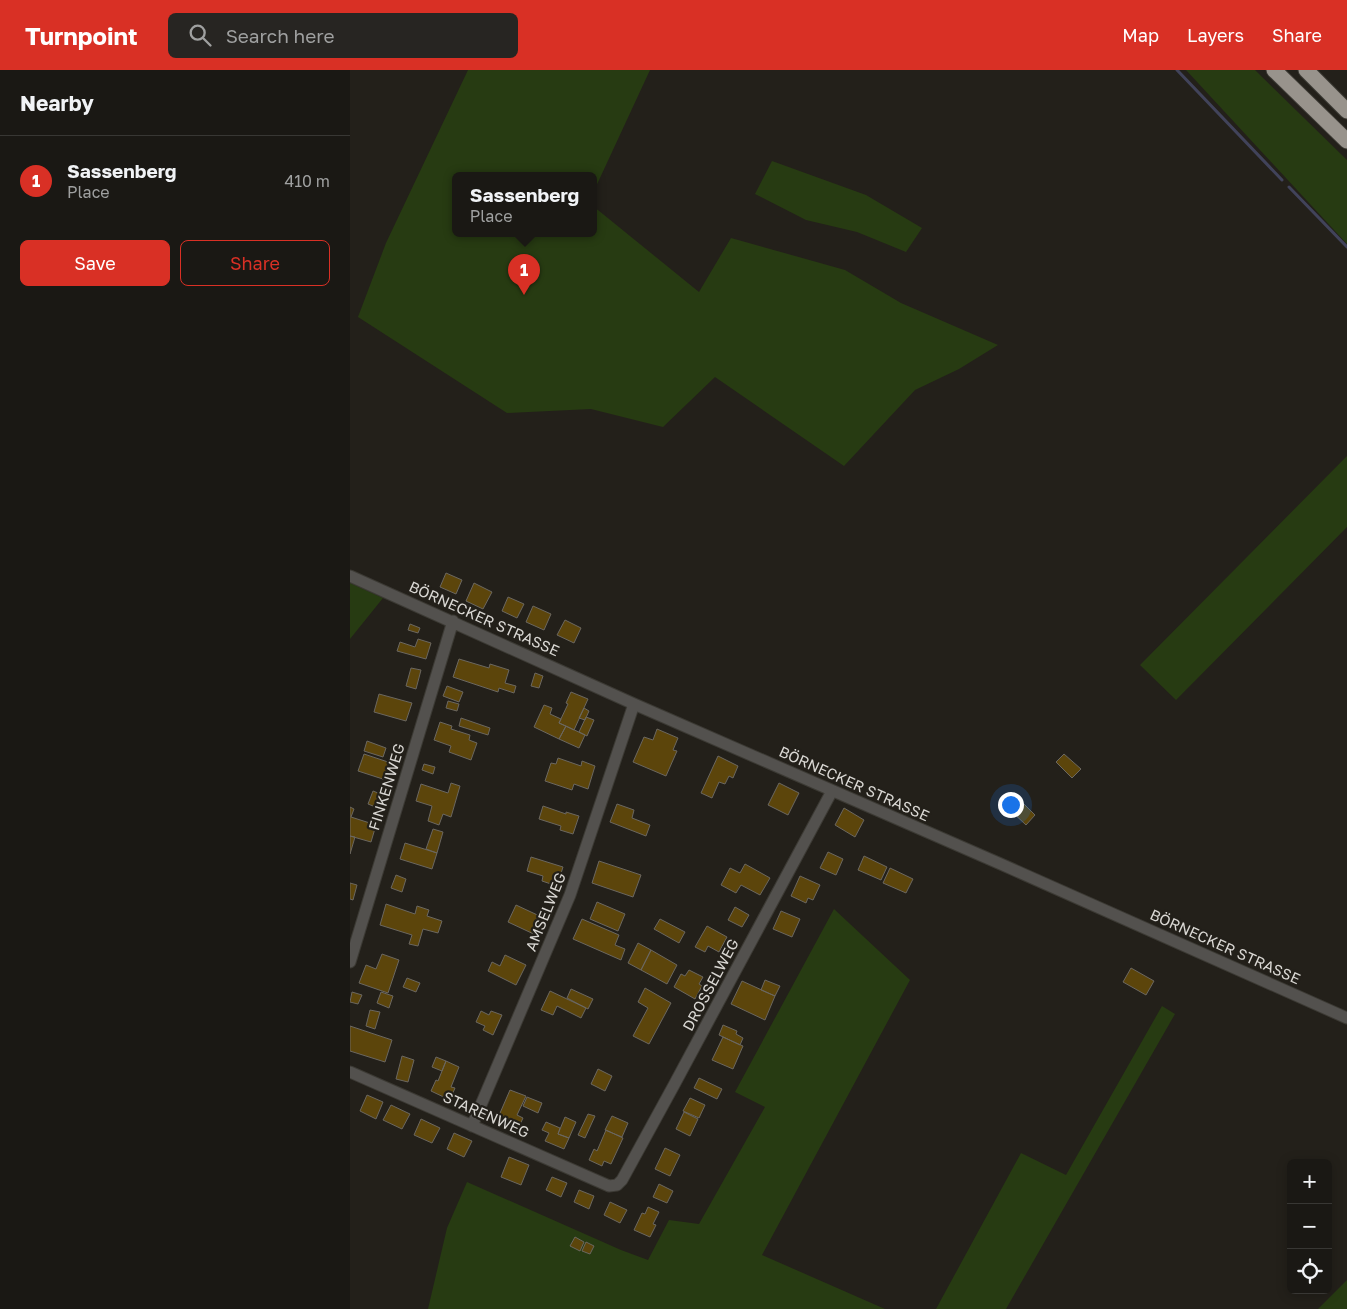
<!DOCTYPE html>
<meta charset="utf-8">
<style>
:root{--surface:#1a1814;--page:#272522;--text:#f1f3f6;--muted:#9fa0a0;--line:#383734;--accent:#d93025}
body{margin:0;font-family:"Golos Text",sans-serif;background:var(--page);color:var(--text)}
.controls{position:absolute;right:15px;bottom:15px;display:grid;overflow:hidden;border-radius:8px;box-shadow:0 2px 12px #0003}
.controls button{width:45px;height:45px;display:grid;place-items:center;padding:0;border:0;border-bottom:1px solid var(--line);background:var(--surface);color:var(--text);font:25px sans-serif}
.you{position:absolute;left:660px;top:734px;width:18px;height:18px;margin:-12px;border:4px solid #fff;border-radius:50%;background:#1a73e8;box-shadow:0 0 0 8px #1a73e833}
.badge{display:grid;place-items:center;width:32px;height:32px;border-radius:50%;background:var(--accent);color:#fff;font-size:16px;font-weight:700}
.pin{position:absolute;translate:-50% -41px;filter:drop-shadow(0 1px 2px #0008)}
.pin::after{content:'';position:absolute;top:26px;width:18px;height:15px;background:inherit;clip-path:polygon(0 0,100% 0,50% 100%)}
.popup{position:absolute;left:102px;top:102px;width:145px;height:65px;box-sizing:border-box;display:grid;place-content:center;border-radius:8px;background:var(--surface);filter:drop-shadow(0 1px 4px #0005);font-size:16px;white-space:nowrap;color:var(--muted)}
.popup b{font-size:19px;color:var(--text)}
.popup::after{content:'';position:absolute;left:50%;top:100%;margin-left:-10px;border:10px solid transparent;border-top-color:var(--surface)}
.list{margin:0;padding:0;list-style:none}
h2{display:flex;justify-content:space-between;align-items:center;height:65px;margin:0;padding:0 20px;font-size:21px}
h2 small{font-size:16px;font-weight:400;color:var(--muted)}
.list li{display:grid;grid-template-columns:32px 1fr auto;gap:15px;align-items:center;box-sizing:border-box;height:90px;padding:0 20px;border-top:1px solid var(--line)}
.list b{display:block;font-size:19px;white-space:nowrap}
.list p{margin:0;font-size:16px;white-space:nowrap;color:var(--muted)}
.list em{font-size:16px;font-style:normal;color:var(--muted)}
.actions{display:flex;gap:10px;padding:15px 20px}
.actions a{flex:1;padding:11px 0;border:1px solid var(--accent);border-radius:8px;text-align:center;font-size:18px;color:var(--accent)}
.actions .main{background:var(--accent);color:#fff}
.icon{flex:none;width:28px;height:28px;fill:none;stroke:currentColor;stroke-width:2;stroke-linecap:round;stroke-linejoin:round}
.map{position:relative;flex:none;width:997px;height:1239px;overflow:hidden}
header{display:flex;align-items:center;gap:30px;box-sizing:border-box;height:70px;padding:0 25px;background:var(--accent);color:#fff}
header strong{font-size:24px}
nav{display:flex;gap:28px;margin-inline-start:auto;font-size:18px}
.search{width:350px;height:45px;background:var(--page);display:flex;align-items:center;gap:12px;box-sizing:border-box;padding:0 18px;border-radius:8px;color:var(--muted);font-size:19px}
main{display:flex}
aside{flex:1;background:var(--surface)}
.map>svg:first-child{display:block}
.green{fill:#273b12}
.lines{fill:none;stroke-linecap:round;stroke-linejoin:round}
.stream{stroke:#41435a;stroke-width:3}
.building{fill:#5c450b;stroke:#6b6760}
.minor-casing{stroke:#3c3a34;stroke-width:13}
.highway-casing{stroke:#3c3a34;stroke-width:17}
.minor{stroke:#53514e;stroke-width:11}
.highway{stroke:#98938c;stroke-width:15}
.labels{text-anchor:middle;stroke-width:4.5;stroke-linejoin:round;paint-order:stroke}
.street-label{font-size:15px;fill:#d9d7d3;stroke:#23201a}
</style>
<header>
<strong>Turnpoint</strong>
<div class="search"><svg class="icon" aria-label="search" viewBox="0 0 24 24"><circle cx="10" cy="10" r="6"/><path d="M15 15l6 6"/></svg>Search here</div>
<nav><a>Map</a><a>Layers</a><a>Share</a></nav>
</header>
<main>
<aside>
<h2>Nearby<small></small></h2>
<ul class="list">
<li><span class="badge">1</span><div><b>Sassenberg</b><p>Place</p></div><em>410 m</em></li>
</ul>
<div class="actions"><a class="main">Save</a><a>Share</a></div>
</aside>
<div class="map">
<svg width="997" height="1239" viewBox="0 0 997 1239">
<rect width="100%" height="100%" fill="#23201a"/>
<path class="green" d="M118 0H300L243 123V106H105V164H243V136L349 222 381 168 495 200 551 233 648 275 609 299 565 320 494 396 365 307 313 357 241 339 157 343 8 247 36 173Z
M836 0H905L997 90V174Z
M422 91 516 125 572 158 556 182 507 162 456 150 405 124Z
M997 386V457L826 630 790 595Z
M0 513 33 528 0 569Z
M484 839 560 910 412 1185 535 1239H78L97 1158 117 1112 271 1180 298 1190 319 1150 349 1154 415 1037 385 1022Z
M812 936 825 944 656 1239H586L671 1083 716 1105Z
M997 1210V1239H968Z"/>
<g class="lines">
<path class="stream" d="M827 0 932 110
M939 117 997 177"/>
</g>
<path class="building" d="M96 503 112 510 106 524 90 517Z
M124 513 142 522 133 539 116 531Z
M158 527 174 534 167 548 152 541Z
M183 536 201 544 194 560 176 552Z
M215 550 231 558 224 573 207 565Z
M60 554 70 558 68 563 58 560Z
M68 569 81 573 76 589 47 581 50 572 65 577Z
M109 589 139 598 140 594 159 600 155 613 166 616 164 623 149 618 148 622 103 607Z
M61 598 71 600 66 619 56 616Z
M185 603 193 606 189 618 181 616Z
M97 616 113 622 109 632 93 626Z
M221 622 238 629 224 660 209 653 218 634 216 633Z
M29 624 62 633 56 651 24 642Z
M98 631 109 634 107 641 96 638Z
M194 635 202 638 200 644 211 649 209 653 216 656 209 669 184 657Z
M234 638 239 641 235 650 229 648Z
M236 647 244 650 237 666 229 662Z
M111 648 140 658 138 665 109 656Z
M90 652 102 656 101 659 120 665 119 670 127 673 121 690 99 682 101 676 84 670Z
M216 656 235 665 229 678 209 669Z
M307 659 328 668 323 680 327 681 316 706 283 692 294 667 303 670Z
M17 671 36 678 33 687 14 681Z
M14 684 44 694 39 711 8 701Z
M714 684 731 699 722 708 706 692Z
M368 686 388 696 383 708 379 706 375 714 369 712 362 728 351 723Z
M208 688 231 696 232 691 245 696 238 719 224 714 222 720 195 711 201 693 206 694Z
M74 694 85 697 83 704 72 700Z
M101 713 110 716 101 747 93 744 89 755 78 751 82 736 66 731 71 714 98 723Z
M429 713 449 723 438 745 418 735Z
M23 721 33 725 28 738 18 734Z
M669 729 685 745 676 755 659 739Z
M267 734 284 740 282 748 300 755 296 766 260 752Z
M193 736 216 744V742L229 746 223 764 210 760 211 756 189 749Z
M0 737 4 739 1 747 26 755 21 772 0 766Z
M494 738 514 750 505 767 485 755Z
M83 759 93 762 87 783 76 779Z
M0 766 5 767 0 784Z
M55 773 87 783 82 799 50 789Z
M478 782 493 789 486 805 470 798Z
M514 786 537 797 531 810 508 800Z
M181 787 213 797 207 816 192 811 193 806 177 801Z
M249 791 291 805 283 827 242 813Z
M395 794 420 808 410 825 391 815 386 823 371 815 380 798 390 803Z
M540 798 563 809 556 823 533 813Z
M46 805 56 809 52 822 41 818Z
M450 806 470 815 463 830 458 828 456 833 441 826Z
M0 813 7 815 3 830 0 829Z
M247 832 275 844 268 861 240 849Z
M36 834 65 844 67 836 79 840 77 846 92 851 88 863 73 859 68 876 59 874 62 865 30 855Z
M166 835 196 849 188 866 158 852Z
M385 837 399 845 392 857 378 850Z
M431 841 450 849 442 867 423 859Z
M232 849 269 865 265 875 275 879 271 890 223 869Z
M310 849 335 862 329 873 304 859Z
M357 856 377 867 369 882 358 876 355 882 345 877Z
M288 873 301 880 291 900 278 893Z
M301 880 327 895 317 914 291 900Z
M32 884 49 890 38 923 9 913 16 895 26 899Z
M155 885 176 895 166 915 138 901 142 892 150 896Z
M781 898 804 911 796 925 773 912Z
M339 900 353 907 349 914 352 916 345 929 324 917 331 904 335 906Z
M57 908 70 913 66 922 53 917Z
M415 910 430 916 425 926 411 920Z
M392 911 425 926 415 950 381 934Z
M295 918 321 933 299 974 283 966 298 938 288 932Z
M221 919 243 929 238 939 217 928Z
M200 921 236 938 231 948 207 936 203 945 191 940Z
M2 922 12 925 8 934 0 932Z
M31 922 43 926 39 938 27 933Z
M20 940 30 942 25 959 16 956Z
M131 941 139 945 141 941 152 945 143 965 133 960 135 956 126 952Z
M373 955 387 961 386 964 393 968 390 975 369 965Z
M0 956 42 970 35 992 0 981Z
M373 967 393 976 383 999 362 990Z
M52 986 64 990 58 1012 46 1009Z
M86 987 96 991 92 1001 82 997Z
M96 991 109 997 101 1017 105 1018 100 1030 81 1021 86 1010 88 1011Z
M248 999 262 1006 255 1021 241 1014Z
M349 1008 372 1019 367 1029 344 1018Z
M160 1020 176 1026 167 1045 173 1048 168 1059 147 1050Z
M17 1025 33 1032 26 1049 10 1041Z
M177 1027 192 1033 188 1043 173 1036Z
M340 1028 355 1035 349 1048 333 1041Z
M41 1035 60 1044 52 1059 33 1050Z
M334 1042 348 1049 340 1066 326 1059Z
M238 1044 245 1046 235 1068 228 1065Z
M262 1046 278 1053 272 1067 255 1060Z
M215 1047 226 1052 219 1068 208 1064Z
M71 1049 90 1058 82 1073 64 1065Z
M196 1052 210 1058 208 1064 219 1068 214 1079 195 1071 199 1063 192 1060Z
M256 1060 273 1068 261 1094 254 1091 252 1096 239 1090 244 1079 247 1081Z
M104 1063 122 1071 114 1087 97 1079Z
M315 1078 330 1085 320 1106 305 1099Z
M159 1087 179 1095 171 1115 151 1107Z
M202 1107 217 1113 211 1127 196 1120Z
M309 1114 323 1121 317 1133 303 1127Z
M229 1120 244 1126 239 1139 224 1132Z
M260 1132 277 1140 270 1153 254 1145Z
M298 1137 309 1142 303 1154 306 1155 300 1167 284 1160 292 1143 295 1144Z
M225 1167 234 1172 230 1181 220 1176Z
M236 1172 244 1176 240 1184 232 1181Z"/>
<g class="lines">
<g class="minor-casing">
<path id="minor" d="M0 506 284 634 653 795 997 948
M0 892 103 551
M0 1002 259 1116 267 1115 272 1110 324 1015 482 721
M122 1056 220 825 284 634"/>
</g>
<g class="highway-casing">
<path id="highway" d="M924 0 997 71
M956 0 997 41"/>
</g>
<use href="#minor" class="minor"/>
<use href="#highway" class="highway"/>
</g>
<g class="labels">
<g class="street-label">
<text transform="translate(134 549) rotate(24)" y="5">BÖRNECKER STRASSE</text>
<text transform="translate(504 714) rotate(24)" y="5">BÖRNECKER STRASSE</text>
<text transform="translate(37 717) rotate(-73)" y="5">FINKENWEG</text>
<text transform="translate(196 842) rotate(-68)" y="5">AMSELWEG</text>
<text transform="translate(875 877) rotate(24)" y="5">BÖRNECKER STRASSE</text>
<text transform="translate(361 915) rotate(-62)" y="5">DROSSELWEG</text>
<text transform="translate(136 1045) rotate(24)" y="5">STARENWEG</text>
</g>
</g>
</svg>
<div class="controls">
<button>+</button>
<button>−</button>
<button><svg class="icon" aria-label="locate" viewBox="0 0 24 24"><circle cx="12" cy="12" r="6"/><path d="M12 2v4M12 18v4M2 12h4M18 12h4"/></svg></button>
</div>
<div class="you"></div>
<div class="pin badge" style="left:174px;top:225px">1</div>
<div class="popup"><b>Sassenberg</b>Place</div>
</div>
</main>
